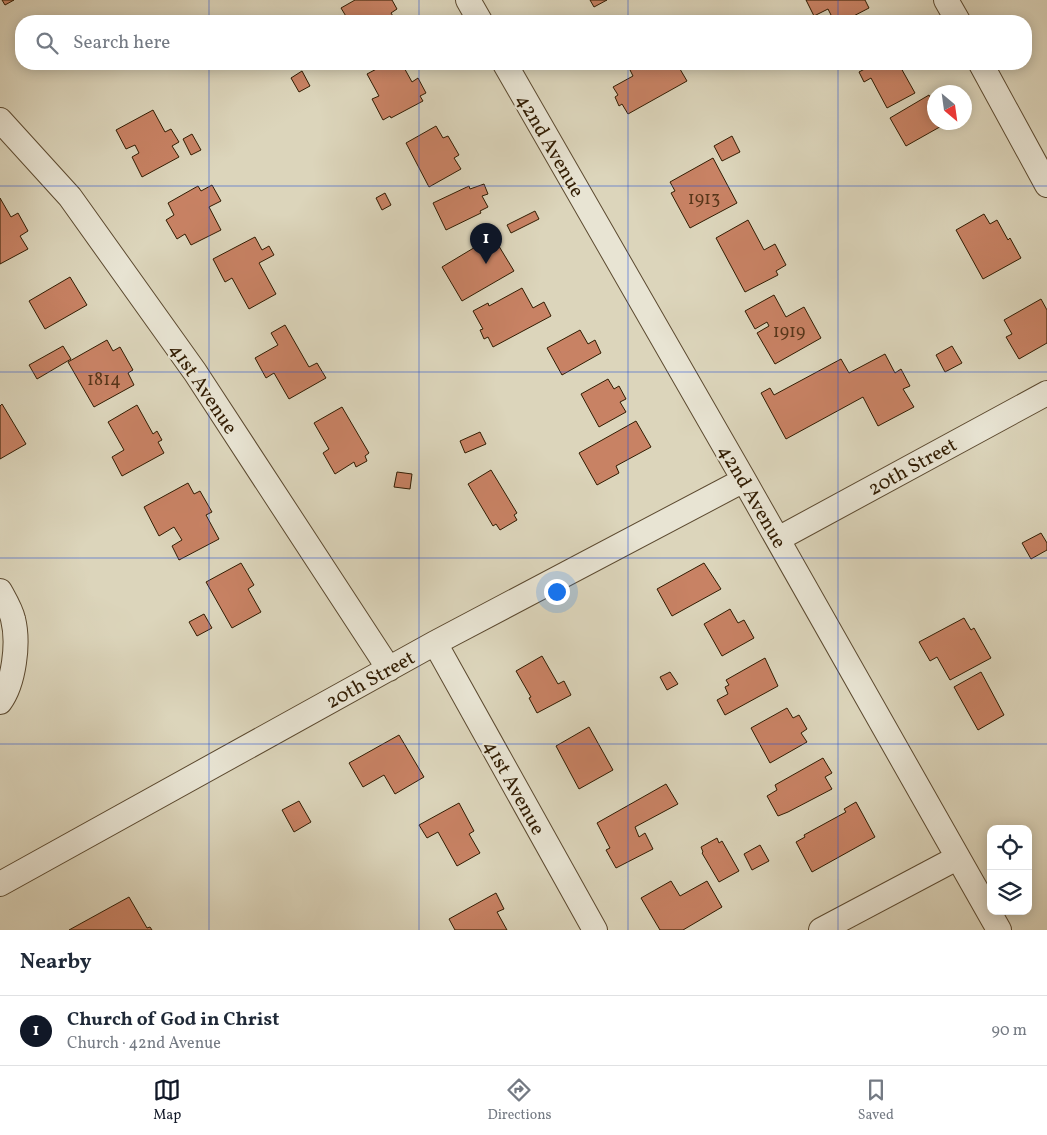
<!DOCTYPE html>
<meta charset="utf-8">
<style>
:root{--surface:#fff;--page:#f6f6f7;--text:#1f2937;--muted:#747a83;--line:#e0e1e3;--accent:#111827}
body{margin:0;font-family:Vollkorn,serif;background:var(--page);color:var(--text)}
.controls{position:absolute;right:15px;bottom:15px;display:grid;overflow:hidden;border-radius:10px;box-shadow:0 2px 12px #0003}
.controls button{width:45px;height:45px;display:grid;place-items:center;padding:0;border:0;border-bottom:1px solid var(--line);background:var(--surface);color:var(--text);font:25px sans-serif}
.compass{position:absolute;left:927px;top:85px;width:45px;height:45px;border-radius:50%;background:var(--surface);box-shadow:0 2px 12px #0003;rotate:151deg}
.you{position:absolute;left:556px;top:591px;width:18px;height:18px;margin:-12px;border:4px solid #fff;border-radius:50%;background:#1a73e8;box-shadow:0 0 0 8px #1a73e833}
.badge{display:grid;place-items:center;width:32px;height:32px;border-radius:50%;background:var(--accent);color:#fff;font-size:16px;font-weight:700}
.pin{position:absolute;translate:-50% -41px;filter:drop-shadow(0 1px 2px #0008)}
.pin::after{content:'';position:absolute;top:26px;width:18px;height:15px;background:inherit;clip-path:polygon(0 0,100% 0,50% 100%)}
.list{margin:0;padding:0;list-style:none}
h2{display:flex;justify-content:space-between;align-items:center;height:65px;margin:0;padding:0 20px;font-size:21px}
h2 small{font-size:16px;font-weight:400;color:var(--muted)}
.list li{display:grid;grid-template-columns:32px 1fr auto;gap:15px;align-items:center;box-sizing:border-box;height:70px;padding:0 20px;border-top:1px solid var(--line)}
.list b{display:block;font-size:19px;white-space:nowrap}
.list p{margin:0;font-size:16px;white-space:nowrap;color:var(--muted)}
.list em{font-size:16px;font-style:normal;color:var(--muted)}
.icon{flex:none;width:28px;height:28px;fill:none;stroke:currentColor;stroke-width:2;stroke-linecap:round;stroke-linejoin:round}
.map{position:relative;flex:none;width:1047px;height:930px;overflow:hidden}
.search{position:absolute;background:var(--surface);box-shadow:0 2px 12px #0003;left:15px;right:15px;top:15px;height:55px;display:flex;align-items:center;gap:12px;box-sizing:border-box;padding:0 18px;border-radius:20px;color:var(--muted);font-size:19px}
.sheet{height:135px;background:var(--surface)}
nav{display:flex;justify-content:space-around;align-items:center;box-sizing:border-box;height:70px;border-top:1px solid var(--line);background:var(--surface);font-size:14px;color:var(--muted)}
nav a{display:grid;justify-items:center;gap:2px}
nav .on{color:var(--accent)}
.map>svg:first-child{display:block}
.building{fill:#c88264;stroke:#311c02}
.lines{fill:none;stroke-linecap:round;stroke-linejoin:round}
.minor-casing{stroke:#5c4a30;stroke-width:26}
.minor{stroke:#e8e4d3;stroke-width:24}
.grid{fill:none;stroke:#1d4ed8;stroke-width:1;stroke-opacity:0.55}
.labels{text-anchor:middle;stroke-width:4.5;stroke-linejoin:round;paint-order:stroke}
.number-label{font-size:18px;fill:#57361a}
.street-label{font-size:20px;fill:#311c02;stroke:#e8e4d3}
</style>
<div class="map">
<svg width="1047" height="930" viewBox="0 0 1047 930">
<rect width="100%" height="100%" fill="#dcd5bb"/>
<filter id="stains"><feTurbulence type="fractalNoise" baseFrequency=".004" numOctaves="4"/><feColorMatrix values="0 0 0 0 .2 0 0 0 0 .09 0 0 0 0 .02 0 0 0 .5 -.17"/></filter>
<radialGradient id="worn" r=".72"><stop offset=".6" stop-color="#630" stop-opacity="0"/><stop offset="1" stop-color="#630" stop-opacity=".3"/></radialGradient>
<path class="building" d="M2 0H14L5 5Z
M355 0H392L397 9 391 13 396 21H342L347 18 341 8Z
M590 0H607L594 7Z
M806 0H865L869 8 844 21H834L828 9 814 16Z
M386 64H402L412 82 418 78 426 93 420 96 423 101 391 118 390 116 383 120 372 99 379 96 367 74Z
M641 64H651L652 66 656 64H677L687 81 628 114 622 104 619 106 615 97 618 95 613 87 633 76 630 70Z
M874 64H902L903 67 901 68 915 93 887 108 871 78 864 82 859 72Z
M302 71 310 86 299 92 291 78Z
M929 95 934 105V122H945V124L906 146 890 118Z
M153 110 165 132 171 129 179 142 172 146 179 157 142 177 132 157 139 153 135 145 126 149 116 130Z
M436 126 443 138 448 136 459 155 454 158 461 169 429 187 406 143Z
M192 134 201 150 191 155 183 139Z
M732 136 740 152 722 161 714 146Z
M713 158 737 203 690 228 671 193 675 191 670 182Z
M484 184 488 194 482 196 488 207 480 211 481 213 446 230 433 203 469 186 470 189Z
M212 185 221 201 209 207 221 230 191 245 185 234 177 239 166 220 174 215 168 203 198 186 201 191Z
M385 193 391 205 382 210 376 198Z
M0 198 11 217 18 213 28 231 20 236 28 249 0 264Z
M535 211 539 219 511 233 507 225Z
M984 214 990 224 997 220 1008 240 1010 238 1021 258 983 279 956 230Z
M748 220 764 250 775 244 786 265 776 271 778 275 745 292 716 238Z
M255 237 262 250 269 246 274 255 259 263 276 294 249 309 232 278 225 282 213 259Z
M494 238 514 271 462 301 442 267 487 240Z
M70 277 87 305 45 329 29 301Z
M522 288 533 308 544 302 551 316 493 347 488 337 484 339 480 330 483 329 473 311 488 303 489 306Z
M774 295 786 317 804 307 821 338 775 364 757 333 769 326 767 322 755 329 745 311Z
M1041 299 1047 310V343L1019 359 1006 337 1012 334 1004 320Z
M285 325 309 367 317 363 326 378 289 399 274 373 266 378 255 358 278 345 271 333Z
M580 330 588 344 595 340 601 353 562 375 547 348Z
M107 340 113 351 120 347 133 370 128 373 134 385 94 407 68 362Z
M63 346 71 359 37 379 29 365Z
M952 346 962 363 945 372 936 355Z
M885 354 895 373 901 369 910 386 903 389 914 407 878 426 863 397 786 439 761 393 770 388 774 395 841 359 849 373Z
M608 379 614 389 619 386 626 399 620 402 626 412 599 427 581 394Z
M2 404 26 444 0 459V406Z
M137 405 153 434 157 431 162 440 158 442 164 453 122 476 112 457 124 450 108 422Z
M342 407 369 453 365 456 367 461 356 467 354 462 335 474 323 453 329 449 314 423Z
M636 421 651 447 616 466 619 473 597 485 579 453Z
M480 432 486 444 465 453 460 441Z
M491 470 517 513 514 515 517 520 500 530 496 524 493 526 468 484Z
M397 472 412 474 410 489 394 487Z
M188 483 194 494 200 491 212 512 206 515 219 539 179 560 172 546 182 540 174 527 159 536 144 507Z
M1041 533 1047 543V550L1031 559 1022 543Z
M241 563 254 585 248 589 261 612 232 628 206 582Z
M704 563 721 589 672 616 657 589Z
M730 609 738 623 744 620 754 638 722 656 704 624Z
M204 614 212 628 197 636 189 622Z
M964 618 971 630 974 628 991 658 950 680 937 657 930 661 919 642Z
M542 656 558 684 564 681 571 695 537 713 529 698 531 697 516 671Z
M765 658 778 686 725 715 717 700 728 694 725 687 729 685 726 680Z
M670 672 678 684 667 690 660 677Z
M981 672 1004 715 978 730 954 687Z
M787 708 793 718 799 715 807 729 801 733 807 742 770 763 751 728Z
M589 727 613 770 579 789 556 746Z
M399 735 424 777 395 794 384 775 363 787 349 763Z
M823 758 832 773 825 777 832 789 788 812 778 816 767 796 777 790 775 785Z
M666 784 678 804 635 827 639 837 645 833 653 849 616 868 606 850 610 848 597 823Z
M299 801 311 822 294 832 282 810Z
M856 802 875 837 812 872 796 842 805 837 804 835 846 812 844 809Z
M459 803 474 831 469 834 480 853 457 866 438 832 427 838 419 825Z
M717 838 719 843 722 841 739 871 719 882 702 853 703 852 701 847Z
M760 845 769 861 752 870 744 854Z
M671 881 680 896 707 881 722 907 683 930H660L641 898Z
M496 893 504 909 497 912 507 930H455L449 919Z
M129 897 147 928 150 927 152 930H69Z"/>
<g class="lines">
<g class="minor-casing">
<path id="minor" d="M468 0 480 21
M946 0 958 21
M505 64 744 480 999 930
M981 64 1047 185
M0 120 70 197 195 372 389 669
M778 539 1047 393
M0 591C5 600 11 610 13 619 19 643 14 683 0 702
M435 643 595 930
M0 884 435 643 744 480
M821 930 957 858"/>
</g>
<use href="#minor" class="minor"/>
</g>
<path class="grid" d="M209 0V21M419 0V21M628 0V21M838 0V21M209 64V930M419 64V930M628 64V930M838 64V930M0 186H1047M0 372H1047M0 558H1047M0 744H1047"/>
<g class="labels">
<g class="number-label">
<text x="704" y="204">1913</text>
<text x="789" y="337">1919</text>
<text x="104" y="385">1814</text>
</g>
<g class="street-label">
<text transform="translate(551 145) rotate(60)" y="7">42nd Avenue</text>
<text transform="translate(204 388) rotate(56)" y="7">41st Avenue</text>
<text transform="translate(912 466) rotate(-29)" y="7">20th Street</text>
<text transform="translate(753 496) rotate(60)" y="7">42nd Avenue</text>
<text transform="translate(370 679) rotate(-29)" y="7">20th Street</text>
<text transform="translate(515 787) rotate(61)" y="7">41st Avenue</text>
</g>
</g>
<rect width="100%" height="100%" filter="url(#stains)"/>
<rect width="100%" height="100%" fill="url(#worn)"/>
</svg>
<div class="controls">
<button><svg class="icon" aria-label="locate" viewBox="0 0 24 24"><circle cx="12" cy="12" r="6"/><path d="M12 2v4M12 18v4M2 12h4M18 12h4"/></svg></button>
<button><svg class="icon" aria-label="layers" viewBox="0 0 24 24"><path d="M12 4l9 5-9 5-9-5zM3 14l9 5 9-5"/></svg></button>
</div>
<svg class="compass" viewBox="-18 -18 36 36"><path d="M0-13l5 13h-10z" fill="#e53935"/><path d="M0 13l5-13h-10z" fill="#747a83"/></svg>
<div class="you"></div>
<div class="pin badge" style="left:486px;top:264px">1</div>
<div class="search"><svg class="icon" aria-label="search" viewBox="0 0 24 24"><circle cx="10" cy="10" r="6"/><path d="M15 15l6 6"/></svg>Search here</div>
</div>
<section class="sheet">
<h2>Nearby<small></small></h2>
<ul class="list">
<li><span class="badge">1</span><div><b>Church of God in Christ</b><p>Church · 42nd Avenue</p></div><em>90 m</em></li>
</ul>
</section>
<nav>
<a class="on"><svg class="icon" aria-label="map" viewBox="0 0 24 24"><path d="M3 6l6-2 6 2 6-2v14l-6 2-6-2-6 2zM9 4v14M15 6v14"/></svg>Map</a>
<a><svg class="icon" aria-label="directions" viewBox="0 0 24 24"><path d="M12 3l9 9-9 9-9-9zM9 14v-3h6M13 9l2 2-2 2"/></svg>Directions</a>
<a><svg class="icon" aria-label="saved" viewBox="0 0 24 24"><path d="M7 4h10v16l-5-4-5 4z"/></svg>Saved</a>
</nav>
